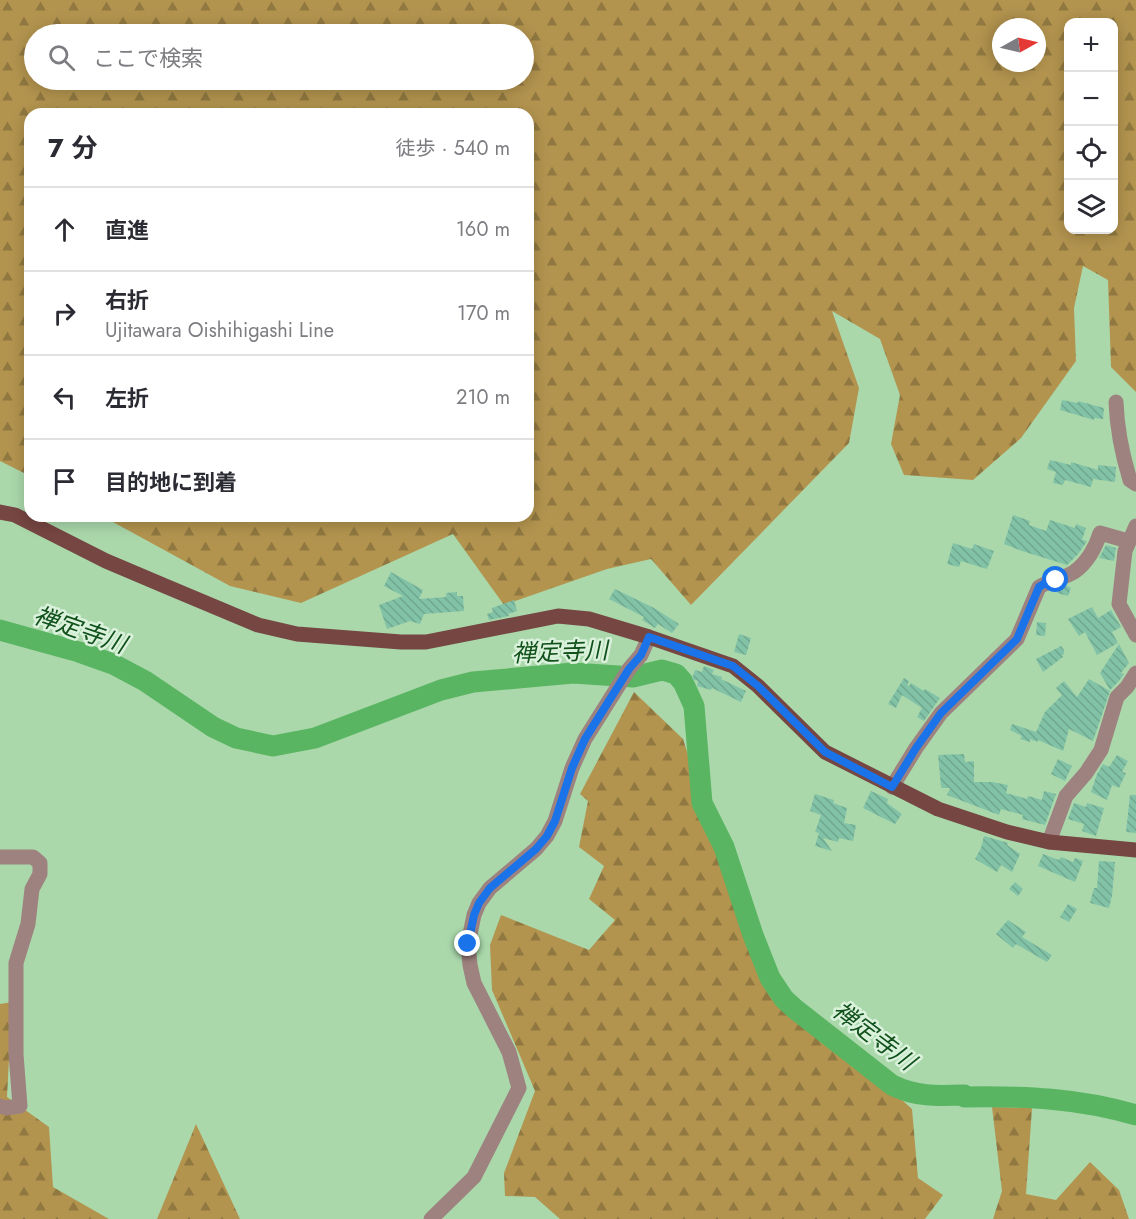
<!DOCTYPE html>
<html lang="ja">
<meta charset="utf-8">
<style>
:root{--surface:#fff;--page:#f2f2f3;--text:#2b2b33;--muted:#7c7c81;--line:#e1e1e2}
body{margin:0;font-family:Jost,"Noto Sans JP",sans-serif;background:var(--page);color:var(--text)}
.controls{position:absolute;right:18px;top:18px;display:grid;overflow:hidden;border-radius:12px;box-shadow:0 3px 15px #0003}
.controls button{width:54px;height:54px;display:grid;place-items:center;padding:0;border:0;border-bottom:2px solid var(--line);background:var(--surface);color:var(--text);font:30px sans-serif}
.compass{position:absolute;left:992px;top:18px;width:54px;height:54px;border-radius:50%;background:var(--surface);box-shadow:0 3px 15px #0003;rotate:82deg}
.stop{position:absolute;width:18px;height:18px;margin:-14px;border:4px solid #1a73e8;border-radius:50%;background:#fff}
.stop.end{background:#1a73e8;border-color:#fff;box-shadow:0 2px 6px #0008}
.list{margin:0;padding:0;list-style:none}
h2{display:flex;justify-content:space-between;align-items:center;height:78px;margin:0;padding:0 24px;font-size:26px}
h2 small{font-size:20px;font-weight:400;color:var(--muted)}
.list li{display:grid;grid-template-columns:39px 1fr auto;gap:18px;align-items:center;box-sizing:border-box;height:84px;padding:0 24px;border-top:2px solid var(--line)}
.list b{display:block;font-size:22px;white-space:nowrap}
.list p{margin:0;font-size:20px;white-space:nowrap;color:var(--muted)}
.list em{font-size:20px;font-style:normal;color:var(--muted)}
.icon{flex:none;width:33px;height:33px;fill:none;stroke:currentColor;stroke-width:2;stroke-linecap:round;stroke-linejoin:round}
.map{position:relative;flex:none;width:1136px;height:1219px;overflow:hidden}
.search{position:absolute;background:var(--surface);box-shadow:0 3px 15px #0003;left:24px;top:24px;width:510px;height:66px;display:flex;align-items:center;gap:15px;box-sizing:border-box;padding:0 21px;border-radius:33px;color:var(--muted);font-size:22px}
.panel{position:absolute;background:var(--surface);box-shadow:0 3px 15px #0003;left:24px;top:108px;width:510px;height:414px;border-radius:18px}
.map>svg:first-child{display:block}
.forest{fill:url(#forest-firs);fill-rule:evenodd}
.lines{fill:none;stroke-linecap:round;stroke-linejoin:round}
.river{stroke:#5ab562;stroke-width:21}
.building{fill:url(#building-back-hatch)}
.minor{stroke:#9e827f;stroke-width:15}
.major{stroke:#764642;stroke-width:15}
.route{stroke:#1a73e8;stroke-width:8}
.labels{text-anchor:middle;stroke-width:5;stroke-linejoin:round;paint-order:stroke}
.water-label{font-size:24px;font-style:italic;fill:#11511b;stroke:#daf1db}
</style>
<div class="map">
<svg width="1136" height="1219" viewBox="0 0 1136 1219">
<defs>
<pattern id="forest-firs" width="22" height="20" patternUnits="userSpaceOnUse" patternTransform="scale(1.5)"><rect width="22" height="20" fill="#b3944f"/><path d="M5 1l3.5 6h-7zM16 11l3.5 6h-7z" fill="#907840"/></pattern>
<pattern id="building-back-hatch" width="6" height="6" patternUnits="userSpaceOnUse" patternTransform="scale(1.5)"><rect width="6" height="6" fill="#82c3a7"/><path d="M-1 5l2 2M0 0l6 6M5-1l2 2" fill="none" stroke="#6fa78f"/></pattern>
</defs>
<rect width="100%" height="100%" fill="#aad8ab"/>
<path class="forest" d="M0 0H1136V392L1111 367 1108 280 1083 266 1074 308 1076 361 1021 438 973 480 904 475 891 444 900 395 880 339 832 311 859 388 849 443 691 605 651 559 607 569 504 605 453 534 301 603 230 586 102 516H528V114H30V476L0 461ZM1068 22H1114V230H1068ZM1001 27H1037V63H1001ZM34 34H524V80H34Z
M634 692 683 739 757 970 912 1109 918 1178 943 1195 925 1219H560L535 1197 505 1196 504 1173 535 1091 492 990 490 945 501 915 589 950 615 920 589 899 604 866 579 847 588 801 580 794Z
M12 1002 7 1097 49 1127 53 1187 109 1219H0V1004Z
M992 1107 1032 1108 1026 1194 1056 1200 1090 1162 1119 1190 1129 1219H993L1002 1191Z
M196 1124 240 1219H157Z"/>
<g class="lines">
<path class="river" d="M0 630 79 652 113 664 145 681 213 727 236 738 273 746 315 738 441 690 473 682 573 673 633 677 662 670 676 674 683 682 694 706 702 803 724 847 753 935 770 978 784 999 795 1009 892 1085C916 1097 937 1096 964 1095L965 1097C1025 1096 1078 1098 1136 1115"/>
</g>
<path class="building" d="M1062 400 1078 403V401L1104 408 1103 419 1094 418V420L1060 410Z
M1050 460 1071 465V462L1098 470V465L1116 467 1115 482 1093 479 1091 487 1065 480 1063 485 1053 483 1056 472 1047 469Z
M1013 515 1030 521 1029 525 1046 531 1050 520 1075 528 1076 524 1086 528 1082 540 1087 541 1079 553 1067 565 1022 551 1004 544Z
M953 543 972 549 974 544 994 551 987 569 961 561 959 567 947 564Z
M1106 545 1116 548 1114 561 1099 558Z
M391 572 423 590 419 599 446 597V593L457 592V596H463L464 611 424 614 420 624 410 621 387 629 379 605 403 596 384 586Z
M1067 586 1071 588 1068 596 1057 593 1059 589Z
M615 589 654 608 679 624 672 633 658 624 655 628 642 620 644 617 609 599Z
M514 600 517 611 508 614 509 616 489 620 487 614 493 612 492 608Z
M1092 607 1098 618 1111 610 1121 627 1112 632 1118 643 1097 655 1085 632 1079 636 1068 619Z
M1037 622 1046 623 1045 636 1036 635Z
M739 634 751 638 746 655 734 652Z
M1119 644 1129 663 1121 673 1124 674 1119 681 1110 690 1100 673Z
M1061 646 1064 650V654L1062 655 1063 657 1043 672 1036 659Z
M704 666 714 670 712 674 722 677 721 679 746 691 741 702 712 688 711 690 697 686 698 681 692 679 695 670 702 672Z
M904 678 909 681 907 685 909 686 911 683 924 691 925 689 940 698 924 721 917 717 922 708 902 695 896 708 888 704Z
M1089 679 1110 691 1093 741 1069 729 1063 751 1038 740 1037 742 1030 739V742L1020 739 1022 736 1010 730 1012 724 1036 732 1045 712 1062 695 1056 688 1064 681 1077 697Z
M964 754 965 762 974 761V782H992L1008 785 1006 793 1027 799 1028 796 1042 800 1044 791 1056 794 1045 825 1022 819 1023 815 1001 809 999 815 947 795 950 788H942L941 786 938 755Z
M1117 755 1128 761 1122 772 1126 773 1119 788 1112 785 1107 800 1091 792 1097 774 1103 764 1109 767Z
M1058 759 1072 766 1065 781 1051 774Z
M871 791 888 799 887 803 902 814 895 824 863 808Z
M815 794 834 800 833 803 847 808 844 823 856 825 853 841 839 838 838 842 823 838 832 851 815 846 819 833 815 832 821 815 810 811Z
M1130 795H1136V833L1126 832Z
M1074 803 1086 807 1087 803 1104 808 1096 836 1082 831 1084 824 1068 819Z
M984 836 1008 843 1007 845 1020 854 1012 872 1001 865 997 872 975 859 981 848Z
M1043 854 1059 860 1061 857 1073 862 1075 858 1083 861 1075 882 1038 866Z
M1099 861 1115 862 1112 896 1109 908 1090 903 1094 888H1097Z
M1015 882 1023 889 1018 896 1009 889Z
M1068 904 1077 909 1069 922 1060 917Z
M1008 920 1026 932 1022 937 1052 955 1047 962 1016 944 1013 948 996 934Z"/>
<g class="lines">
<path class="minor" d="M1116 402C1117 429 1122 454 1130 480L1136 484
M1136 526 1125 551 1119 604 1136 635
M892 787 916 748 941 713 1017 639 1039 587C1050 580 1063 579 1074 572 1087 563 1096 547 1100 533L1128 541
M1049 842 1066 796 1086 773 1101 750 1117 697 1127 687 1136 673
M0 857H33L40 863V874L32 889 28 924 16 963V1054L20 1106 6 1108 0 1106
M431 1219 474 1177 519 1088 509 1052 474 983 470 965 468 944 474 915 479 903 490 888 536 849 547 836 555 821 572 768 585 739 629 669 641 655 649 637"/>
<path class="major" d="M0 512 15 515 106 561 165 586 258 625 297 634 401 642H426L558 616 589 619 649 637 733 666 758 686 825 752 938 809 1007 832 1049 842 1136 850"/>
</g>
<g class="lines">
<path class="route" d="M468 944 474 915 479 903 490 888 536 849 547 836 555 821 572 768 585 739 629 669 641 655 649 637 733 666 758 686 825 752 892 787 916 748 941 713 1017 639 1039 587 1047 582 1056 580"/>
</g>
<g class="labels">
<g class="water-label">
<text transform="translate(80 630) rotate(19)" y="8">禅定寺川</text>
<text transform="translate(560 652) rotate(-2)" y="8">禅定寺川</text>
<text transform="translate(874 1036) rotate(37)" y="8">禅定寺川</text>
</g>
</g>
</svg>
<div class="controls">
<button>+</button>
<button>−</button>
<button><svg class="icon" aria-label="locate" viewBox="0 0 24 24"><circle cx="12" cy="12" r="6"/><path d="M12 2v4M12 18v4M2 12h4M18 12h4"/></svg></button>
<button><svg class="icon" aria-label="layers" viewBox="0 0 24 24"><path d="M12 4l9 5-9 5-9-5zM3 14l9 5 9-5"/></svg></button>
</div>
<svg class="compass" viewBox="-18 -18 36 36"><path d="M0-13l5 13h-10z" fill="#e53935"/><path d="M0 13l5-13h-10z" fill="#7c7c81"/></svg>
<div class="stop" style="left:1056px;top:580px"></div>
<div class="stop end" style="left:468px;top:944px"></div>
<div class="search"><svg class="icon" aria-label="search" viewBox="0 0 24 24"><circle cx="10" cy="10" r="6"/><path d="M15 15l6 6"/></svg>ここで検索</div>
<section class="panel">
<h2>7 分<small>徒歩 · 540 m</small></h2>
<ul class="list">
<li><svg class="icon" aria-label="ahead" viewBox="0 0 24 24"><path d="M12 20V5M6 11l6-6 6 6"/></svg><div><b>直進</b></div><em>160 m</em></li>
<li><svg class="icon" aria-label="right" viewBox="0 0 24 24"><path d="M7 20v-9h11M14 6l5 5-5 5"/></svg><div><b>右折</b><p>Ujitawara Oishihigashi Line</p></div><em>170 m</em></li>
<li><svg class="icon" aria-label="left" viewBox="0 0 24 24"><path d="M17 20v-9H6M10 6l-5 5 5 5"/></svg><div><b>左折</b></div><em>210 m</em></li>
<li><svg class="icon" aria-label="arrive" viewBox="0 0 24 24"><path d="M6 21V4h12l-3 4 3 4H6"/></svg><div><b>目的地に到着</b></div></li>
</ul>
</section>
</div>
